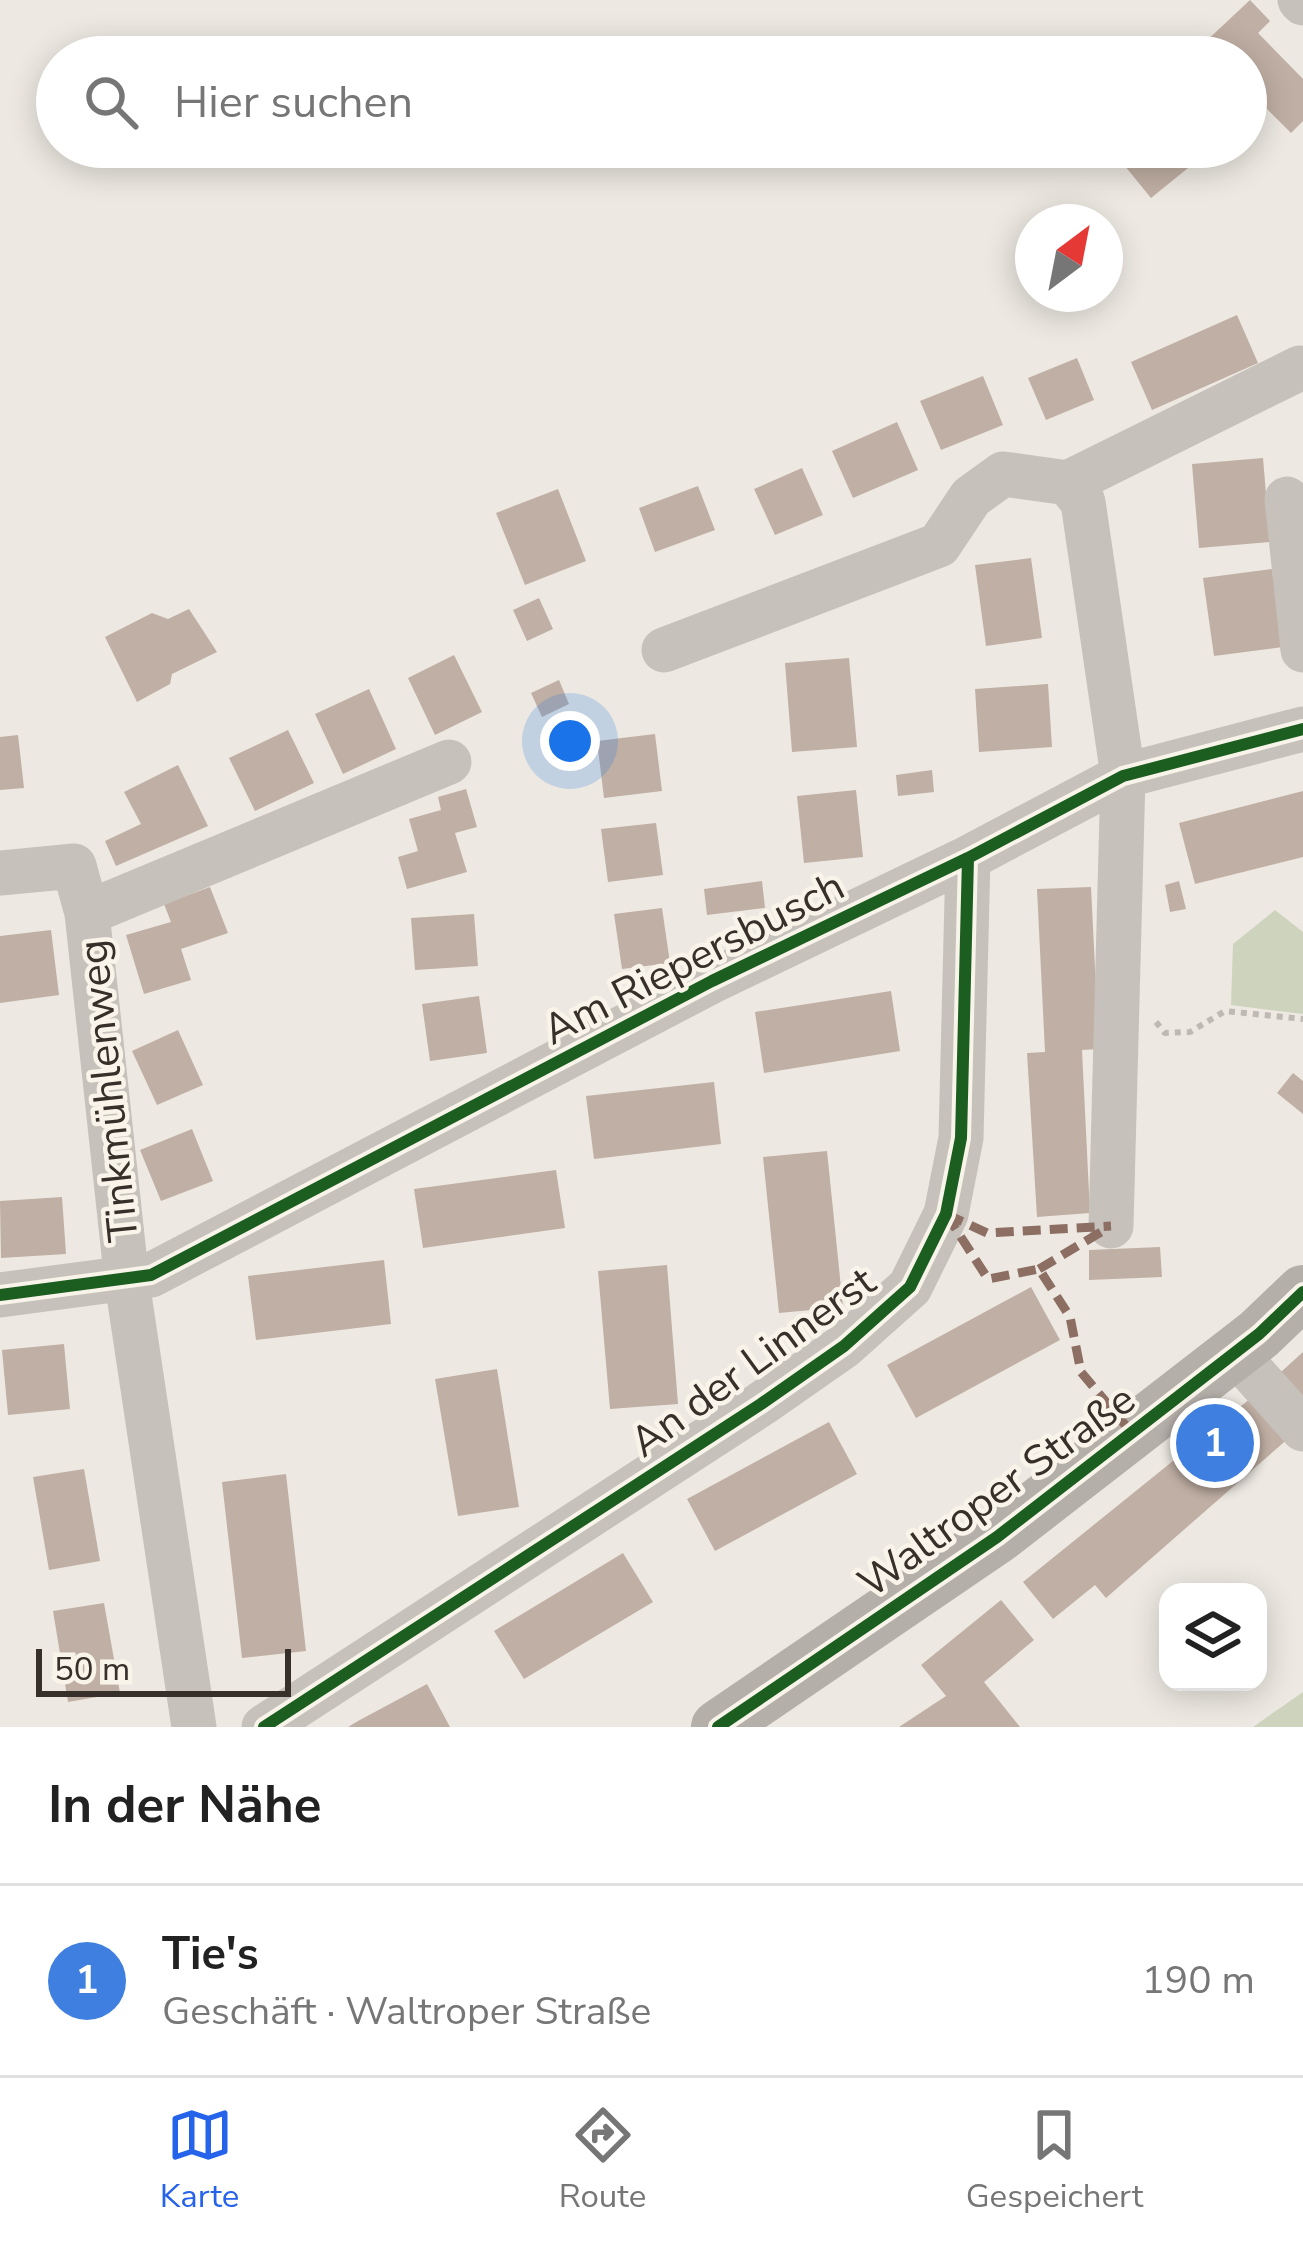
<!DOCTYPE html>
<html lang="de">
<meta charset="utf-8">
<style>
:root{--surface:#fff;--page:#f2f2f2;--text:#222;--muted:#767676;--line:#e0e0e0;--accent:#2563eb}
body{margin:0;font-family:"Nunito Sans",sans-serif;background:var(--page);color:var(--text)}
.controls{position:absolute;right:36px;bottom:36px;display:grid;overflow:hidden;border-radius:24px;box-shadow:0 6px 30px #0003}
.controls button{width:108px;height:108px;display:grid;place-items:center;padding:0;border:0;border-bottom:3px solid var(--line);background:var(--surface);color:var(--text);font:60px sans-serif}
.compass{position:absolute;left:1015px;top:204px;width:108px;height:108px;border-radius:50%;background:var(--surface);box-shadow:0 6px 30px #0003;rotate:32deg}
.scale{position:absolute;left:36px;bottom:30px;width:255px;box-sizing:border-box;padding-left:12px;border:6px solid #372f29;border-top:0;font-size:33px;line-height:42px;white-space:nowrap;color:#372f29;-webkit-text-stroke:9px #f9f4ea;paint-order:stroke}
.you{position:absolute;left:570px;top:741px;width:42px;height:42px;margin:-30px;border:9px solid #fff;border-radius:50%;background:#1a73e8;box-shadow:0 0 0 18px #1a73e833}
.badge{display:grid;place-items:center;width:78px;height:78px;border-radius:50%;background:var(--accent);color:#fff;font-size:39px;font-weight:700}
.pin{position:absolute;translate:-50% -50%;border:6px solid #fff;box-shadow:0 3px 12px #0006}
.list{margin:0;padding:0;list-style:none}
h2{display:flex;justify-content:space-between;align-items:center;height:156px;margin:0;padding:0 48px;font-size:51px}
h2 small{font-size:39px;font-weight:400;color:var(--muted)}
.list li{display:grid;grid-template-columns:78px 1fr auto;gap:36px;align-items:center;box-sizing:border-box;height:192px;padding:0 48px;border-top:3px solid var(--line)}
.list b{display:block;font-size:45px;white-space:nowrap}
.list p{margin:0;font-size:39px;white-space:nowrap;color:var(--muted)}
.list em{font-size:39px;font-style:normal;color:var(--muted)}
.icon{flex:none;width:66px;height:66px;fill:none;stroke:currentColor;stroke-width:2;stroke-linecap:round;stroke-linejoin:round}
.map{position:relative;flex:none;width:1303px;height:1727px;overflow:hidden}
.search{position:absolute;background:var(--surface);box-shadow:0 6px 30px #0003;left:36px;right:36px;top:36px;height:132px;display:flex;align-items:center;gap:30px;box-sizing:border-box;padding:0 42px;border-radius:66px;color:var(--muted);font-size:45px}
.sheet{height:348px;background:var(--surface)}
nav{display:flex;justify-content:space-around;align-items:center;box-sizing:border-box;height:168px;border-top:3px solid var(--line);background:var(--surface);font-size:33px;color:var(--muted)}
nav a{display:grid;justify-items:center;gap:6px}
nav .on{color:var(--accent)}
.map>svg:first-child{display:block}
.green{fill:#cdd3bc}
.building{fill:#c0afa4}
.lines{fill:none;stroke-linecap:round;stroke-linejoin:round}
.path{stroke:#bfb9b3;stroke-width:6;stroke-dasharray:6 6;stroke-linecap:butt}
.minor{stroke:#c6c1bb;stroke-width:45}
.major{stroke:#b5afaa;stroke-width:54}
.quiet{stroke:#8d6e63;stroke-width:9;stroke-dasharray:18 9;stroke-linecap:butt}
.cycleway-casing{stroke:#f9f4ea;stroke-width:20}
.cycleway{stroke:#1b5e20;stroke-width:12}
.labels{text-anchor:middle;stroke-width:9;stroke-linejoin:round;paint-order:stroke}
.street-label{font-size:42px;fill:#372f29;stroke:#f9f4ea}
</style>
<div class="map">
<svg width="1303" height="1727" viewBox="0 0 1303 1727">
<rect width="100%" height="100%" fill="#ede9e2"/>
<path class="green" d="M1275 910 1303 932V1014L1231 1005 1233 944Z
M1303 1692V1727H1253Z"/>
<path class="building" d="M1250 0 1270 21 1258 33 1303 79V121L1291 133 1246 88V57H1216L1203 44Z
M1136 147H1214L1151 198 1120 160Z
M1237 315 1258 363 1152 410 1131 362Z
M1077 358 1094 400 1046 420 1028 378Z
M983 376 1003 425 941 450 920 401Z
M897 422 918 470 853 498 832 451Z
M1263 458 1270 542 1199 548 1192 464Z
M802 468 823 515 775 535 754 489Z
M698 486 715 530 655 552 639 508Z
M558 489 586 561 525 585 496 513Z
M1031 558 1042 638 986 646 975 565Z
M1272 569 1283 647 1214 656 1203 578Z
M539 598 553 629 527 641 513 610Z
M189 609 217 652 172 674 170 684 137 702 105 637 152 613 168 619Z
M454 655 482 712 435 735 408 678Z
M849 658 857 747 792 752 785 663Z
M559 680 569 704 542 717 531 693Z
M1048 684 1052 747 979 752 975 689Z
M369 689 396 749 343 774 315 714Z
M288 730 314 783 255 811 229 758Z
M655 734 662 791 604 798 597 741Z
M18 735 24 788 0 790V737Z
M178 765 208 826 116 866 105 841 141 824 124 792Z
M932 770 934 792 898 796 896 775Z
M466 789 477 827 455 833 467 872 407 889 398 857 418 851 409 819 441 810 438 797Z
M856 790 863 857 804 863 797 796Z
M1303 791V857L1195 884 1179 823Z
M656 823 663 875 608 882 601 829Z
M762 881 765 908 707 915 704 889Z
M1179 881 1186 909 1170 912 1165 885Z
M210 887 228 933 181 949 191 980 144 994 126 935 171 922 164 904Z
M1091 887 1099 1049 1082 1050 1090 1213 1037 1217 1027 1053 1045 1052 1037 889Z
M662 908 670 963 622 969 614 914Z
M474 914 478 966 415 970 411 918Z
M51 930 59 995 0 1003V936Z
M891 991 900 1051 764 1073 755 1012Z
M479 996 487 1053 430 1061 422 1004Z
M178 1030 203 1085 157 1105 132 1051Z
M1293 1073 1303 1081V1114L1277 1093Z
M714 1082 721 1144 594 1159 586 1096Z
M192 1129 213 1181 161 1201 140 1150Z
M827 1151 843 1307 779 1313 763 1157Z
M556 1170 565 1228 423 1248 414 1189Z
M62 1197 66 1254 1 1258 0 1201Z
M1160 1247 1162 1277 1089 1280V1250Z
M384 1260 391 1324 256 1340 248 1276Z
M667 1265 678 1404 610 1409 598 1271Z
M1031 1287 1060 1340 916 1418 887 1365Z
M64 1344 70 1409 8 1415 2 1350Z
M1303 1352V1420L1269 1383Z
M497 1369 519 1507 458 1516 435 1379Z
M1256 1394 1291 1436 1106 1598 1095 1585 1053 1619 1023 1582Z
M829 1422 857 1474 715 1551 687 1499Z
M84 1469 100 1561 49 1570 33 1477Z
M286 1474 306 1651 242 1658 222 1482Z
M623 1553 653 1602 524 1679 494 1631Z
M1001 1600 1034 1640 984 1682 1020 1727H899L946 1696 921 1665Z
M104 1603 120 1693 68 1702 53 1611Z
M427 1684 450 1727H348L358 1721Z"/>
<g class="lines">
<path class="path" d="M1156 1022 1165 1033 1190 1032 1225 1011 1303 1019"/>
<path class="minor" d="M1300 0 1303 3
M1068 483 1300 368
M1287 499 1303 650
M664 650 939 545 971 497 1003 474 1068 483 1083 502 1123 776 1111 1226
M0 873 74 866 87 913
M0 1295 151 1275 712 981 968 858 1123 776 1303 729
M1235 1353 1303 1429
M194 1727 127 1282 87 913 449 762
M264 1727 761 1404 844 1346 910 1287 946 1214 961 1138 968 858"/>
<path class="major" d="M718 1727 997 1537 1259 1334 1303 1292"/>
<path class="quiet" d="M946 1214 988 1279 1039 1269 1070 1317 1081 1372 1132 1433
M946 1214 987 1233 1111 1226
M1039 1269 1106 1229"/>
<g class="cycleway-casing">
<path id="cycleway" d="M0 1295 151 1275 712 981 968 858 1123 776 1303 729
M264 1727 761 1404 844 1346 910 1287 946 1214 961 1138 968 858
M718 1727 997 1537 1259 1334 1303 1292"/>
</g>
<use href="#cycleway" class="cycleway"/>
</g>
<g class="labels">
<g class="street-label">
<text transform="translate(693 957) rotate(-27)" y="15">Am Riepersbusch</text>
<text transform="translate(107 1091) rotate(-96)" y="15">Tinkmühlenweg</text>
<text transform="translate(752 1361) rotate(-36)" y="15">An der Linnerst</text>
<text transform="translate(996 1490) rotate(-36)" y="15">Waltroper Straße</text>
</g>
</g>
</svg>
<div class="controls">
<button><svg class="icon" aria-label="layers" viewBox="0 0 24 24"><path d="M12 4l9 5-9 5-9-5zM3 14l9 5 9-5"/></svg></button>
</div>
<svg class="compass" viewBox="-18 -18 36 36"><path d="M0-13l5 13h-10z" fill="#e53935"/><path d="M0 13l5-13h-10z" fill="#767676"/></svg>
<div class="scale">50 m</div>
<div class="you"></div>
<div class="pin badge" style="left:1215px;top:1443px;background:#3f7fe0">1</div>
<div class="search"><svg class="icon" aria-label="search" viewBox="0 0 24 24"><circle cx="10" cy="10" r="6"/><path d="M15 15l6 6"/></svg>Hier suchen</div>
</div>
<section class="sheet">
<h2>In der Nähe<small></small></h2>
<ul class="list">
<li><span class="badge" style="background:#3f7fe0">1</span><div><b>Tie's</b><p>Geschäft · Waltroper Straße</p></div><em>190 m</em></li>
</ul>
</section>
<nav>
<a class="on"><svg class="icon" aria-label="map" viewBox="0 0 24 24"><path d="M3 6l6-2 6 2 6-2v14l-6 2-6-2-6 2zM9 4v14M15 6v14"/></svg>Karte</a>
<a><svg class="icon" aria-label="directions" viewBox="0 0 24 24"><path d="M12 3l9 9-9 9-9-9zM9 14v-3h6M13 9l2 2-2 2"/></svg>Route</a>
<a><svg class="icon" aria-label="saved" viewBox="0 0 24 24"><path d="M7 4h10v16l-5-4-5 4z"/></svg>Gespeichert</a>
</nav>
